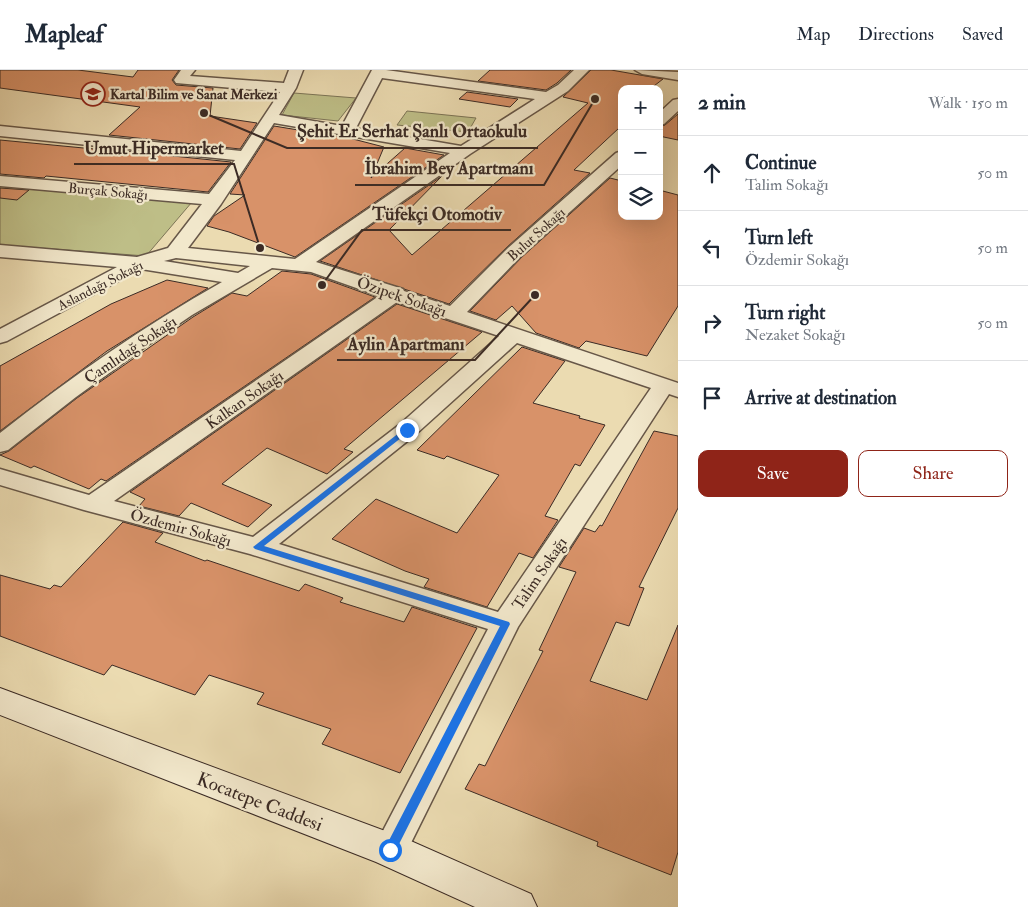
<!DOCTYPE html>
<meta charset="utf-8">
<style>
:root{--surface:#fff;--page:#f6f6f7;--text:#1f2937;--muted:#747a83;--line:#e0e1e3;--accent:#8f2418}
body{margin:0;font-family:"IM FELL Double Pica",serif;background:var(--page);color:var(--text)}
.controls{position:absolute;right:15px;top:15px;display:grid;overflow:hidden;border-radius:10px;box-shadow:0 5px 20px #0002}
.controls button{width:45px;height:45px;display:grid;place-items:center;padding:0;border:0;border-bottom:1px solid var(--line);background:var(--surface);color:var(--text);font:25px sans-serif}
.stop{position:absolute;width:15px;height:15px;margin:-11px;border:4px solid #1a73e8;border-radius:50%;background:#fff}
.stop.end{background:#1a73e8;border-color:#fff;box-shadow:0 1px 5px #0008}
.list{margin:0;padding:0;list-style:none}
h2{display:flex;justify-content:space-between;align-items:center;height:65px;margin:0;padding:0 20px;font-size:21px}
h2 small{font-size:16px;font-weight:400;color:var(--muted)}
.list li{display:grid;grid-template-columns:32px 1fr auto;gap:15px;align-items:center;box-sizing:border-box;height:75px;padding:0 20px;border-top:1px solid var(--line)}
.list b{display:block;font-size:19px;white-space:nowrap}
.list p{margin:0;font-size:16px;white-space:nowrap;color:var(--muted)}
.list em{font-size:16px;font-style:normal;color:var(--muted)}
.actions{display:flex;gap:10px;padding:15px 20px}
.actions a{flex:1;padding:11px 0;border:1px solid var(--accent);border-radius:10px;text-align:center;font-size:18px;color:var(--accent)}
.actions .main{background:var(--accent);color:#fff}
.icon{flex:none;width:28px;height:28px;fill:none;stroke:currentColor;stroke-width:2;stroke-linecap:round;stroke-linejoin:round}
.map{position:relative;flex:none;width:678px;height:837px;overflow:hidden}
header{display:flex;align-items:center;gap:30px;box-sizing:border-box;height:70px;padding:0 25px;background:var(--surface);border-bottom:1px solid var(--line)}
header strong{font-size:24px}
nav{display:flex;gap:28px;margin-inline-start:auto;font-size:18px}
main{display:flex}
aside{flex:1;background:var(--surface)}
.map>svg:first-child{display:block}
.green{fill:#bebe87;stroke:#7c7456}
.building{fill:#d89269;stroke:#3b2b25}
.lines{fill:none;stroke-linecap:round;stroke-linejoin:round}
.street-casing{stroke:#675748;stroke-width:3}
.secondary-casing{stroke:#3b2b25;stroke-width:2}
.street{fill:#f2e8cc;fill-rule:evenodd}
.secondary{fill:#f2e8cc;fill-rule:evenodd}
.route{fill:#1a73e8}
.labels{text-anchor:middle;stroke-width:4.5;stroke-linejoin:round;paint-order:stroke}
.far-poi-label{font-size:14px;font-weight:bold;fill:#3b2b25;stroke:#f2e8cc;text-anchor:start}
.far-street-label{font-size:14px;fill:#3b2b25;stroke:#f2e8cc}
.street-label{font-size:16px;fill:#3b2b25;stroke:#f2e8cc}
.near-street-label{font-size:19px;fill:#3b2b25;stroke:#f2e8cc}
.leader{fill:none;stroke:#3b2b25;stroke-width:2}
.callout-dot{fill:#3b2b25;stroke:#f2e8cc;stroke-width:2}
.callout-label{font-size:18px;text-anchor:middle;font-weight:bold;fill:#3b2b25;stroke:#f2e8cc;stroke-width:4.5;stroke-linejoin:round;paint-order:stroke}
</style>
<header>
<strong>Mapleaf</strong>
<nav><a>Map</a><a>Directions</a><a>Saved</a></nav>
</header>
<main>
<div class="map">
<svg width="678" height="837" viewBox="0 0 678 837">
<rect width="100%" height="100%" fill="#ebdbb1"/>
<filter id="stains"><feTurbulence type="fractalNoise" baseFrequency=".004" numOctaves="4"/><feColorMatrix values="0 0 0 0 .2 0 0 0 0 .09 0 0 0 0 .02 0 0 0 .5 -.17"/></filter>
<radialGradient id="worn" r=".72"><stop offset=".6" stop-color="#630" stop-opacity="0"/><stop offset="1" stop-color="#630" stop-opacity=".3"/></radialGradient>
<path class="green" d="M294 23 356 28 338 51 282 45Z
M407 41 476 48 468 62 397 55Z
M0 114 192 132 146 186 0 175Z"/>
<path class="building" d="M0 0H78L133 7 138 0H179L172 10 176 15 213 18 210 46 257 53 240 79 109 65 140 37 0 18Z
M490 0H571L557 13 546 20 478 11Z
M591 0H611L663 9 650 19H622V59L619 58 574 100 590 103 507 177 449 234 320 191 442 106 389 160 412 185 588 33 563 27Z
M467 22 518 29 510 37 459 29Z
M678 44V70L659 66V57L665 55Z
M274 56 353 69 384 77 371 108 405 78 444 85 295 187 229 162 207 156 214 146 245 125 230 124Z
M0 70 94 79 96 78 231 92 208 122 46 106 44 108 0 104Z
M610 108 622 111V146H659V120L678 125V236L647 286 586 271 579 278 536 263 512 236 496 250 470 241 522 187Z
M0 118 29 120 17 130 0 128Z
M282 201 311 204 375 227 106 411 101 409 89 419 34 396 31 398 0 385 9 381 77 328 193 247 232 223 247 226Z
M167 210 208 218 107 281 0 361V296L111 234Z
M397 234 482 262 344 379 353 382 327 404 267 378 222 414 272 435 248 457 191 433 179 446 139 436 145 429 130 422Z
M522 277 565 291 533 333 580 346 579 348 605 355 580 396 575 394 545 446 558 450 533 488 519 483 487 537 424 517 429 509 405 501 332 469 376 429 457 463 499 405 447 386 444 389 417 380Z
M654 361 678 366V438L639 517 644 518 629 556 616 552 590 611 647 630 678 555V782L671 805 597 776 598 772 465 719 479 694 485 696 543 581 539 580 576 502 559 497 584 458 595 462 600 455 602 456Z
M123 452 163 463 155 472 205 491 207 490 299 521 305 514 343 528 340 532 404 552 412 537 477 558 400 703 322 674 331 659 257 634 264 623 209 605 195 625 112 595 104 605 0 566V505L50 519 54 515 61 517Z"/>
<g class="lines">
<g class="street-casing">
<path id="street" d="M181 0H195L190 6 284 13 289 0H303L296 18 279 45 342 56 372 0H386L546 22 558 15 574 0H589L568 21 470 84 316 192 403 219 404 221 450 236 508 178 616 83 622 81V95L521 186 467 242 678 313V327L669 324 518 557 402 791 390 795 378 791 373 780 488 559 250 484 84 440 0 415V399L89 425 379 226 311 202 272 198 192 245 145 277 76 327 8 380 0 382V363C71 307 144 256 222 212L141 199 7 271 0 273V259L117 197 0 187V175L137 187 168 178 202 134 0 116V106L209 124 235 90 0 66V56L241 81 280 22 176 13 174 10ZM382 8 535 29 461 76 356 58ZM274 53 450 83 295 189 188 178 221 134ZM176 188 250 196 238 203 164 191ZM397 232 499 266 399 355 253 467 114 431ZM517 273 651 318 498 542 279 474 415 365Z
M635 0 678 2V10L642 4Z
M678 29V41L664 54 659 55V43L673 30Z"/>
</g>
<g class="secondary-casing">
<path id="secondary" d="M0 618 404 768 531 824 537 837H475L376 792 0 645Z"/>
</g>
<use href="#street" class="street"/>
<use href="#secondary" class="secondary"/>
</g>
<path class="route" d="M404 359 411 360 264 476 509 552 510 554 394 784H386L384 780 500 556 255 479 253 477Z"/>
<defs>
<g id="school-ring" transform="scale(1.25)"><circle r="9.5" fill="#f2e8cc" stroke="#8f2418" stroke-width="1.5"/><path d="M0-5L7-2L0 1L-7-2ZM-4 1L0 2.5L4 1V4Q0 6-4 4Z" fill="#8f2418"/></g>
</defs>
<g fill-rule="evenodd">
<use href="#school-ring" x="93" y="24"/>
</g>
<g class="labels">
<g class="far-poi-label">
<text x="110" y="29">Kartal Bilim ve Sanat Merkezi</text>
</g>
<g class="far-street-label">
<text transform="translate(108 121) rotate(5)" y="5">Burçak Sokağı</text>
<text transform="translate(536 164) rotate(-42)" y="5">Bulut Sokağı</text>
<text transform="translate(100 215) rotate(-27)" y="5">Aslandağı Sokağı</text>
</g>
<g class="street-label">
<text transform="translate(402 226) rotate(19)" y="6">Özipek Sokağı</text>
<text transform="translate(130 279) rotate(-34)" y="6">Çamlıdağ Sokağı</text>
<text transform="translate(244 329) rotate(-35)" y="6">Kalkan Sokağı</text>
<text transform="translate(181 457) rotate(15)" y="6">Özdemir Sokağı</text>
<text transform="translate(539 503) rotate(-56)" y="6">Talim Sokağı</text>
</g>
<g class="near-street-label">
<text transform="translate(260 731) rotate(21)" y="7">Kocatepe Caddesi</text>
</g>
</g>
<path class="leader" d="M204 43L287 78H538M260 178L234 94H74M595 29L544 115H355M322 215L362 160H511M535 225L475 290H337"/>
<g class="callout-dot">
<circle cx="204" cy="43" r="5"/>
<circle cx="260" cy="178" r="5"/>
<circle cx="595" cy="29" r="5"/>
<circle cx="322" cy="215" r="5"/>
<circle cx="535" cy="225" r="5"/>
</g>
<g class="callout-label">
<text x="412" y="67">Şehit Er Serhat Şanlı Ortaokulu</text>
<text x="154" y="84">Umut Hipermarket</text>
<text x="449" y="104">İbrahim Bey Apartmanı</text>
<text x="437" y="150">Tüfekçi Otomotiv</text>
<text x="406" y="280">Aylin Apartmanı</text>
</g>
<rect width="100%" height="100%" filter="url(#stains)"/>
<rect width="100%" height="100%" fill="url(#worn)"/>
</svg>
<div class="controls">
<button>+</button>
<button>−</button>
<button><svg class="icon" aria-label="layers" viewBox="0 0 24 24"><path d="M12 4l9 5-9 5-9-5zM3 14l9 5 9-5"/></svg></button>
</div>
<div class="stop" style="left:390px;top:780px"></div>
<div class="stop end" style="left:407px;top:360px"></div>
</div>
<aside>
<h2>2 min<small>Walk · 150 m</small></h2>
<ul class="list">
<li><svg class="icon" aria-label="ahead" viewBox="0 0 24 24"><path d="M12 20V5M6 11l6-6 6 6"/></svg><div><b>Continue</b><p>Talim Sokağı</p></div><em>50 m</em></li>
<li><svg class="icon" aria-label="left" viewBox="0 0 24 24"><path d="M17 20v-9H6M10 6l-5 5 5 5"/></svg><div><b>Turn left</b><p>Özdemir Sokağı</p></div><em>50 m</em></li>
<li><svg class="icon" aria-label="right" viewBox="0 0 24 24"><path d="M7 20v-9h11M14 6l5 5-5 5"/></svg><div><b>Turn right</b><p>Nezaket Sokağı</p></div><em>50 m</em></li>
<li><svg class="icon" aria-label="arrive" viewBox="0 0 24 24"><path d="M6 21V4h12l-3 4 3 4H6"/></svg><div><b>Arrive at destination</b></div></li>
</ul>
<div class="actions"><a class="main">Save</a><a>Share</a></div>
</aside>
</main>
